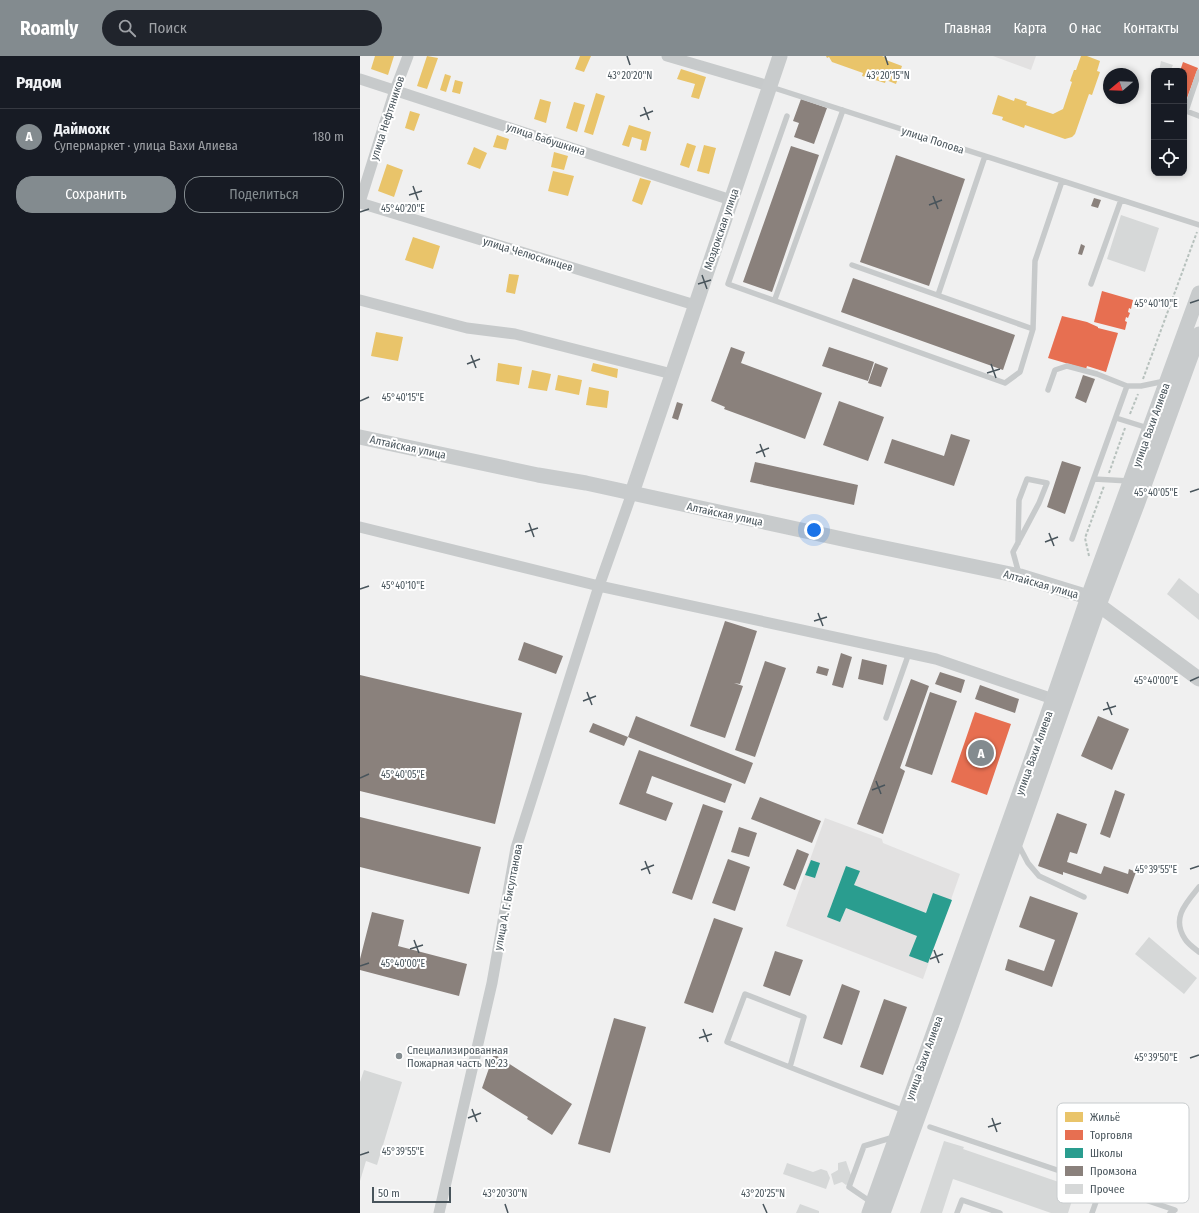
<!DOCTYPE html>
<html lang="ru">
<meta charset="utf-8">
<style>
:root{--surface:#171b24;--page:#20242c;--text:#f1f3f6;--muted:#9ea1a6;--line:#363941;--accent:#838b8f}
body{margin:0;font-family:"Fira Sans Condensed",sans-serif;background:var(--page);color:var(--text)}
.controls{position:absolute;right:12px;top:12px;display:grid;overflow:hidden;border-radius:8px;box-shadow:0 2px 6px #0003}
.controls button{width:36px;height:36px;display:grid;place-items:center;padding:0;border:0;border-bottom:1px solid var(--line);background:var(--surface);color:var(--text);font:20px sans-serif}
.compass{position:absolute;left:743px;top:12px;width:36px;height:36px;border-radius:50%;background:var(--surface);box-shadow:0 2px 6px #0003;rotate:251deg}
.scale{position:absolute;left:12px;bottom:10px;width:79px;box-sizing:border-box;padding-left:4px;border:2px solid #48545b;border-top:0;font-size:11px;line-height:14px;white-space:nowrap;color:#48545b;-webkit-text-stroke:3px #fff;paint-order:stroke}
.you{position:absolute;left:454px;top:474px;width:14px;height:14px;margin:-10px;border:3px solid #fff;border-radius:50%;background:#1a73e8;box-shadow:0 0 0 6px #1a73e833}
.badge{display:grid;place-items:center;width:26px;height:26px;border-radius:50%;background:var(--accent);color:#fff;font-size:13px;font-weight:700}
.pin{position:absolute;translate:-50% -50%;border:2px solid #fff;box-shadow:0 1px 4px #0006}
.list{margin:0;padding:0;list-style:none}
h2{display:flex;justify-content:space-between;align-items:center;height:52px;margin:0;padding:0 16px;font-size:17px}
h2 small{font-size:13px;font-weight:400;color:var(--muted)}
.list li{display:grid;grid-template-columns:26px 1fr auto;gap:12px;align-items:center;box-sizing:border-box;height:56px;padding:0 16px;border-top:1px solid var(--line)}
.list b{display:block;font-size:15px;white-space:nowrap}
.list p{margin:0;font-size:13px;white-space:nowrap;color:var(--muted)}
.list em{font-size:13px;font-style:normal;color:var(--muted)}
.actions{display:flex;gap:8px;padding:12px 16px}
.actions a{flex:1;padding:9px 0;border:1px solid var(--accent);border-radius:16px;text-align:center;font-size:14px;color:var(--accent)}
.actions .main{background:var(--accent);color:#fff}
.icon{flex:none;width:22px;height:22px;fill:none;stroke:currentColor;stroke-width:2;stroke-linecap:round;stroke-linejoin:round}
.map{position:relative;flex:none;width:839px;height:1157px;overflow:hidden}
header{display:flex;align-items:center;gap:24px;box-sizing:border-box;height:56px;padding:0 20px;background:var(--accent);color:#fff}
header strong{font-size:19px}
nav{display:flex;gap:22px;margin-inline-start:auto;font-size:14px}
.search{width:280px;height:36px;background:var(--page);display:flex;align-items:center;gap:10px;box-sizing:border-box;padding:0 14px;border-radius:22px;color:var(--muted);font-size:15px}
main{display:flex}
aside{flex:1;background:var(--surface)}
.map>svg:first-child{display:block}
.education{fill:#e2e1e1}
.homes{fill:#e9c46a}
.shops{fill:#e76f51}
.schools{fill:#2a9d8f}
.industry{fill:#8a817c}
.building{fill:#d6d8d8}
.lines{fill:none;stroke-linecap:round;stroke-linejoin:round}
.path{stroke:#b7c1bd;stroke-width:2;stroke-dasharray:3 2;stroke-linecap:butt}
.lane{stroke:#c7cacb;stroke-width:5.5}
.street{stroke:#c7cacb;stroke-width:11}
.secondary{stroke:#c8cbcc;stroke-width:15}
.ticks{fill:none;stroke:#48545b;stroke-width:1.5}
.poi-dot{fill:#838b8f;stroke:#fff;stroke-width:1.5}
.labels{text-anchor:middle;stroke-width:4;stroke-linejoin:round;paint-order:stroke}
.street-label{font-size:11px;fill:#48545b;stroke:#fff}
.poi-label{font-size:11px;fill:#48545b;stroke:#fff;text-anchor:start}
.key{fill:#fff;stroke:#c8ccce;stroke-width:1}
.key-label{font-size:11px;fill:#48545b}
.ticks-label{font-size:10px;text-anchor:middle;fill:#48545b;stroke:#fff;stroke-width:4;stroke-linejoin:round;paint-order:stroke}
</style>
<header>
<strong>Roamly</strong>
<div class="search"><svg class="icon" aria-label="search" viewBox="0 0 24 24"><circle cx="10" cy="10" r="6"/><path d="M15 15l6 6"/></svg>Поиск</div>
<nav><a>Главная</a><a>Карта</a><a>О нас</a><a>Контакты</a></nav>
</header>
<main>
<aside>
<h2>Рядом<small></small></h2>
<ul class="list">
<li><span class="badge">A</span><div><b>Даймохк</b><p>Супермаркет · улица Вахи Алиева</p></div><em>180 m</em></li>
</ul>
<div class="actions"><a class="main">Сохранить</a><a>Поделиться</a></div>
</aside>
<div class="map">
<svg width="839" height="1157" viewBox="0 0 839 1157">
<rect width="100%" height="100%" fill="#f0f0f0"/>
<path class="education" d="M633 0H676L671 14Z
M465 762 522 783 523 787 600 818 563 923 426 870Z"/>
<path class="homes" d="M15 0H34L28 19 11 13Z
M67 0 78 2 67 33 57 30Z
M220 0H231L224 16 215 13Z
M466 0H522L527 2 526 4 542 10 536 28 526 24 525 27 502 20 503 17 472 6 469 1 467 2Z
M721 0H727L740 5 737 15 740 16 732 39 729 38 715 78 712 81 705 83 665 69 664 72 642 64 643 61 632 58 638 39 654 45 655 42 667 46 666 49 693 58 703 53 712 26 710 25 714 14H716Z
M321 13 346 21 339 43 331 41 335 28 317 23Z
M85 18 91 20 86 36 80 34Z
M95 24 103 26 100 38 92 36Z
M236 37 245 40 233 79 224 76Z
M180 43 191 46 186 67 174 63Z
M214 46 225 49 217 76 206 72Z
M50 55 60 58 54 75 45 72Z
M269 69 291 76 286 95 280 94 282 84 272 81 269 91 262 89Z
M137 79 149 83 146 94 133 91Z
M327 87 336 90 329 112 320 109Z
M344 89 356 92 349 118 337 115Z
M114 91 127 97 120 113 107 108Z
M194 96 208 100 204 114 191 111Z
M27 108 43 114 34 141 18 135Z
M193 115 214 120 208 140 188 135Z
M280 122 291 125 282 149 272 145Z
M53 181 80 190 73 213 45 204Z
M149 218 159 219 155 238 146 236Z
M16 276 43 281 38 305 11 300Z
M138 307 162 311 159 329 136 325Z
M233 307 258 313 257 322 231 315Z
M172 314 191 318 187 335 168 332Z
M198 319 222 324 219 339 195 334Z
M229 331 249 335 247 352 226 349Z"/>
<path class="shops" d="M823 6 838 12 827 42 824 41V15H820Z
M742 235 773 244 771 253 769 252 768 256 770 257 768 262 766 261 765 265 767 266 765 274 734 266Z
M702 260 727 266 738 271V272L758 277 746 316 727 310 726 313 688 302Z
M615 656 651 668 627 739 591 726Z"/>
<path class="schools" d="M451 804 460 807 455 822 445 819Z
M486 810 500 815 494 829 566 857 573 837 592 844 568 907 549 900 557 880 486 852 480 866 467 861Z"/>
<path class="industry" d="M441 43 467 52 454 88 434 81 439 67 433 65Z
M431 90 459 99 412 236 383 226Z
M536 99 605 123 569 230 500 206Z
M734 142 741 144 738 152 731 150Z
M721 188 725 190 722 199 718 198Z
M493 222 655 279 643 314 481 256Z
M371 291 385 296 381 307 462 337 445 383 364 353 365 351 351 345Z
M469 291 514 306 508 325 462 310Z
M515 307 528 312 521 331 508 327Z
M723 319 735 323 726 347 715 342Z
M479 345 524 361 508 405 463 389Z
M317 346 323 348 318 364 312 362Z
M591 378 610 384 594 430 524 407 532 383 584 400Z
M702 405 721 411 705 458 687 451Z
M395 406 498 429 494 449 390 426Z
M365 565 397 575 380 628 374 627 383 630 365 682 330 670Z
M164 586 203 600 196 618 158 604Z
M481 597 492 601 483 632 472 629Z
M502 603 527 609 523 629 498 623Z
M405 605 426 612 395 701 375 694Z
M458 610 469 613 467 620 456 617Z
M580 616 605 624 601 637 575 628Z
M0 619 162 657 135 768 0 735Z
M551 623 569 630 540 712 545 715 523 778 497 768Z
M620 629 659 643 655 657 615 643Z
M570 636 597 645 572 719 545 710Z
M276 660 393 707 385 728 268 681Z
M738 660 769 673 752 714 721 700Z
M233 667 268 681 264 690 229 676Z
M279 694 372 728 365 747 292 720 286 737 313 747 306 765 259 748Z
M755 734 765 738 750 782 740 778Z
M400 741 461 765 452 787 391 763Z
M343 748 363 755 332 844 312 837Z
M697 757 727 768 717 798 710 796 707 806 741 818 744 810 768 818 769 813 776 816 768 838 703 816V819L678 810Z
M0 761 121 791 109 838 0 811Z
M379 771 397 777 389 801 371 796Z
M437 793 449 798 435 834 423 829Z
M368 803 390 811 375 855 352 847Z
M670 840 718 857 692 931 645 914 648 903 684 915 695 884 659 871Z
M12 856 44 864 38 890 107 908 99 940 0 914V903Z
M354 862 383 872 353 957 324 947Z
M415 895 443 904 430 940 403 930Z
M482 928 500 935 482 989 463 982Z
M524 943 547 951 523 1019 500 1011Z
M254 962 286 971 250 1097 218 1088Z
M134 998 212 1048 192 1079 167 1063 168 1061 122 1032Z"/>
<path class="building" d="M801 5 813 9 810 15H799Z
M761 159 799 172 785 216 747 203Z
M819 522 839 538V564L807 538Z
M789 881 837 922 824 938 775 898Z
M4 1014 42 1026 17 1109 6 1105 0 1125V1026Z
M584 1085 604 1091 603 1093 716 1132 708 1157H691L593 1123 582 1157H560Z
M486 1105 493 1125 486 1129 482 1126 474 1129 471 1118 478 1114V1107Z
M427 1107 453 1116 461 1113 467 1115 470 1122 466 1133 423 1118Z
M440 1148 459 1155V1157H436Z"/>
<g class="lines">
<path class="path" d="M783 323 837 176
M770 358 778 338
M749 417 765 372
M729 500 725 482 744 430"/>
<path class="lane" d="M839 16 826 55 839 60
M411 31 839 169
M427 60 368 228 645 327 660 316 673 273 675 205 702 125
M492 209 673 273
M731 228 761 144
M578 239 625 100
M415 243 483 54
M688 334 695 314 707 310 737 318 767 330
M756 362 788 372
M734 423 769 425
M712 483 767 330H781L805 325
M658 487 659 444 667 423 687 427 679 447 653 496 659 518
M526 662 549 597
M658 788 668 807 679 820 724 841
M839 831C826 847 811 862 825 883 828 888 834 892 839 896
M430 1011 444 961 385 938 367 986C426 1010 485 1033 545 1055
M570 1071 815 1154 810 1157
M511 1146 489 1131 504 1090 534 1081
M597 1157 602 1144 640 1157
M732 1157 742 1129"/>
<path class="street" d="M307 0 409 30
M0 23 371 144
M0 146 35 34 48 0
M0 147 335 249
M0 244 107 272 155 278 312 318
M0 471 239 530 576 603 693 643
M79 1157 132 927 156 792 239 530 272 437"/>
<path class="secondary" d="M0 381 178 419 226 427 496 486 660 520 728 541 839 623
M272 437 420 0
M509 1157 693 643 728 541 839 237
M523 1157 592 968 739 549 777 449 839 278"/>
</g>
<path class="ticks" d="M267 0 270 9M525 0 528 9M284 51 289 64M280 60 293 55M53 130 58 144M49 139 62 135M573 140 578 153M569 149 582 144M0 156 9 153M342 219 347 233M338 228 351 224M830 247 839 244M111 299 116 312M107 308 120 303M631 308 636 322M627 317 640 313M0 345 9 341M400 388 405 401M396 397 409 392M830 436 839 433M169 467 174 481M165 476 178 472M689 477 694 490M685 486 698 481M0 533 9 530M458 557 463 570M454 565 467 561M830 625 839 621M227 636 232 649M223 645 236 640M747 646 752 659M743 654 756 650M0 722 9 718M516 725 521 738M512 734 525 729M285 805 290 818M830 813 839 810M281 814 294 809M54 884 59 897M50 893 63 889M574 894 579 907M570 903 583 898M0 910 9 907M343 973 348 986M339 982 352 978M830 1002 839 999M112 1053 117 1066M108 1062 121 1057M632 1062 637 1076M628 1071 641 1067M0 1099 9 1096M145 1148 148 1157M403 1148 407 1157"/>
<circle class="poi-dot" cx="39" cy="1000" r="4"/>
<g class="labels">
<g class="street-label">
<text transform="translate(27 62) rotate(-72)" y="4">улица Нефтяников</text>
<text transform="translate(186 83) rotate(18)" y="4">улица Бабушкина</text>
<text transform="translate(573 84) rotate(18)" y="4">улица Попова</text>
<text transform="translate(361 173) rotate(-71)" y="4">Моздокская улица</text>
<text transform="translate(168 198) rotate(17)" y="4">улица Челюскинцев</text>
<text transform="translate(791 369) rotate(-70)" y="4">улица Вахи Алиева</text>
<text transform="translate(48 391) rotate(12)" y="4">Алтайская улица</text>
<text transform="translate(365 458) rotate(12)" y="4">Алтайская улица</text>
<text transform="translate(681 528) rotate(16)" y="4">Алтайская улица</text>
<text transform="translate(674 697) rotate(-70)" y="4">улица Вахи Алиева</text>
<text transform="translate(148 841) rotate(-79)" y="4">улица А. Г. Бисултанова</text>
<text transform="translate(564 1002) rotate(-70)" y="4">улица Вахи Алиева</text>
</g>
<g class="poi-label">
<text x="47" y="998">Специализированная<tspan x="47" dy="13">Пожарная часть № 23</tspan></text>
</g>
</g>
<rect x="697" y="1047" width="132" height="100" rx="6" class="key"/>
<rect x="705" y="1056" width="18" height="10" fill="#e9c46a"/>
<rect x="705" y="1074" width="18" height="10" fill="#e76f51"/>
<rect x="705" y="1092" width="18" height="10" fill="#2a9d8f"/>
<rect x="705" y="1110" width="18" height="10" fill="#8a817c"/>
<rect x="705" y="1128" width="18" height="10" fill="#d6d8d8"/>
<g class="key-label">
<text x="730" y="1065">Жильё</text>
<text x="730" y="1083">Торговля</text>
<text x="730" y="1101">Школы</text>
<text x="730" y="1119">Промзона</text>
<text x="730" y="1137">Прочее</text>
</g>
<g class="ticks-label">
<text x="270" y="23">43°20'20"N</text>
<text x="528" y="23">43°20'15"N</text>
<text x="43" y="156">45°40'20"E</text>
<text x="796" y="251">45°40'10"E</text>
<text x="43" y="345">45°40'15"E</text>
<text x="796" y="440">45°40'05"E</text>
<text x="43" y="533">45°40'10"E</text>
<text x="796" y="628">45°40'00"E</text>
<text x="43" y="722">45°40'05"E</text>
<text x="796" y="817">45°39'55"E</text>
<text x="43" y="911">45°40'00"E</text>
<text x="796" y="1005">45°39'50"E</text>
<text x="43" y="1099">45°39'55"E</text>
<text x="145" y="1141">43°20'30"N</text>
<text x="403" y="1141">43°20'25"N</text>
</g>
</svg>
<div class="controls">
<button>+</button>
<button>−</button>
<button><svg class="icon" aria-label="locate" viewBox="0 0 24 24"><circle cx="12" cy="12" r="6"/><path d="M12 2v4M12 18v4M2 12h4M18 12h4"/></svg></button>
</div>
<svg class="compass" viewBox="-18 -18 36 36"><path d="M0-13l5 13h-10z" fill="#e53935"/><path d="M0 13l5-13h-10z" fill="#9ea1a6"/></svg>
<div class="scale">50 m</div>
<div class="you"></div>
<div class="pin badge" style="left:621px;top:697px">A</div>
</div>
</main>
